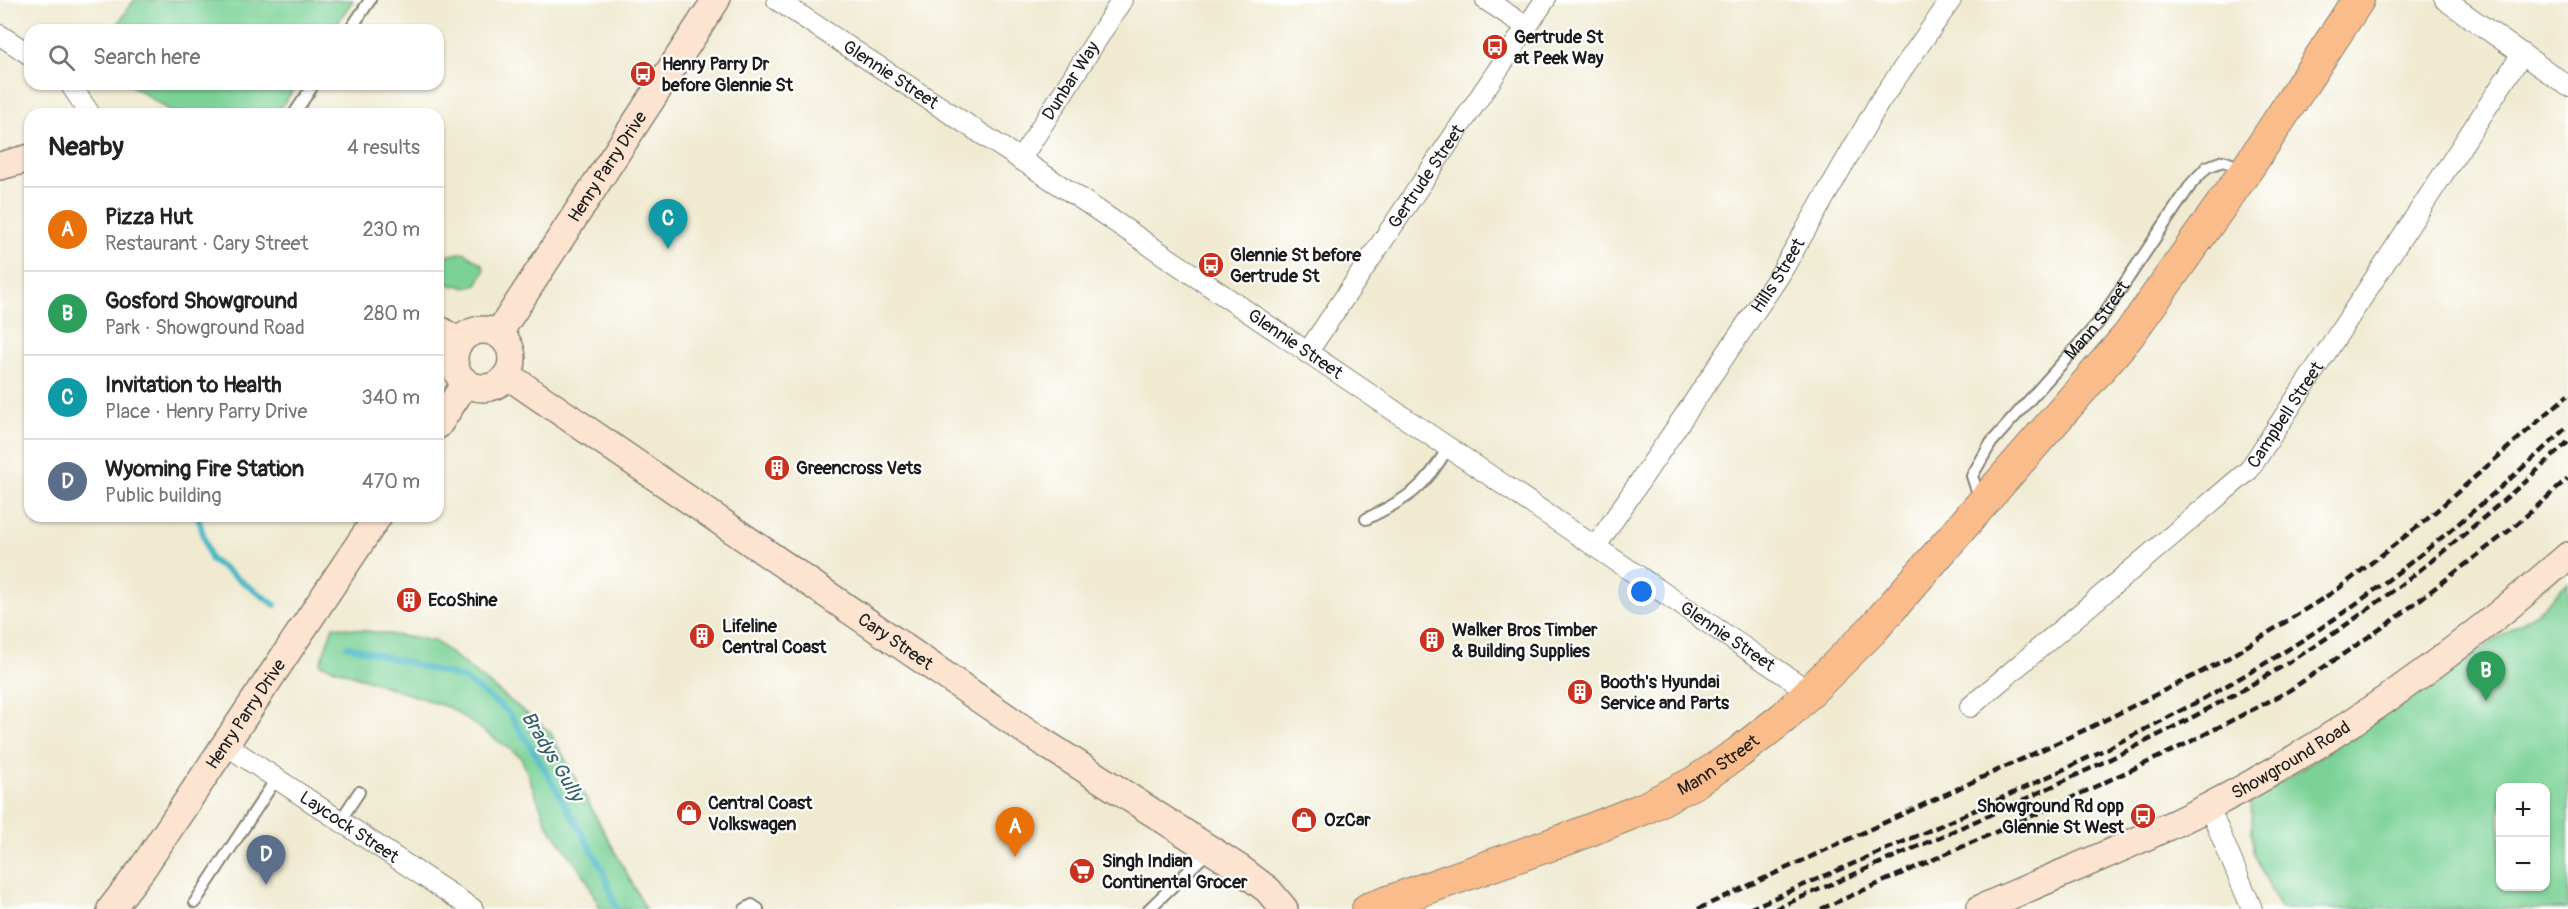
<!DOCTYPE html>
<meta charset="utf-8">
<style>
:root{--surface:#fff;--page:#f2f2f2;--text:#222;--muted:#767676;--line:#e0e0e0;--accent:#1a73e8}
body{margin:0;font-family:Pangolin,sans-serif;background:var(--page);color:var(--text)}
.controls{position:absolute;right:18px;bottom:18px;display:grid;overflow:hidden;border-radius:12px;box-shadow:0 2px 4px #0004}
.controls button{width:54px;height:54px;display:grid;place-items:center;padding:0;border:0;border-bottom:2px solid var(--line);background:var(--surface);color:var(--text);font:30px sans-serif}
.you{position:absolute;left:1642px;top:592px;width:21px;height:21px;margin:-15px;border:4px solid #fff;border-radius:50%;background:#1a73e8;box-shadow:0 0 0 9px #1a73e833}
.badge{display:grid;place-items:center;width:39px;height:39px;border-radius:50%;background:var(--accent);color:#fff;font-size:20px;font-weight:700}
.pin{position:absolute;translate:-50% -50px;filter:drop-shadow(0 2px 3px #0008)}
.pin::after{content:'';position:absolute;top:32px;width:21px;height:18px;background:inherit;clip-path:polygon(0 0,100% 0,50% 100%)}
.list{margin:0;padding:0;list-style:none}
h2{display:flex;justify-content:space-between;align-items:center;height:78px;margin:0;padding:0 24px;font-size:26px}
h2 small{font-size:20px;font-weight:400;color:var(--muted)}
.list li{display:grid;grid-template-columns:39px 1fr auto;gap:18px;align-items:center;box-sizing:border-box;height:84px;padding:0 24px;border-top:2px solid var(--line)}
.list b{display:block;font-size:22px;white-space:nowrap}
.list p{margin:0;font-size:20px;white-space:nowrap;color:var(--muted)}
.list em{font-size:20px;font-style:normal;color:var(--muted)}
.icon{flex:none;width:33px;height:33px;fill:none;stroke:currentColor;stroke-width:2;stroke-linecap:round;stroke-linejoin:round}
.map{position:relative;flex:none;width:2568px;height:909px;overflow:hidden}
.search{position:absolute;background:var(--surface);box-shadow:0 2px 4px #0004;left:24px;top:24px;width:420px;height:66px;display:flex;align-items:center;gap:15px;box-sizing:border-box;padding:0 21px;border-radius:18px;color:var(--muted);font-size:22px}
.panel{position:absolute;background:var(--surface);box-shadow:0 2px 4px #0004;left:24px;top:108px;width:420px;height:414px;border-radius:18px}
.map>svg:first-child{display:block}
.green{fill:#7cd296;stroke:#4c7759;stroke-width:1.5;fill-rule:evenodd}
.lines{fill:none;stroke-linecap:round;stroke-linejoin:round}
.stream{stroke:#4ab8c4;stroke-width:6}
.lane-casing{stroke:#868376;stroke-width:14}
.street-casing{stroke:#868376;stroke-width:22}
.secondary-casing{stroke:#868376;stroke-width:30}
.primary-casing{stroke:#868376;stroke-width:34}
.lane{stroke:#fff;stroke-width:10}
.street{stroke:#fff;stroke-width:20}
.secondary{stroke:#fde4d1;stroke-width:27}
.primary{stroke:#fabc8b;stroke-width:32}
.rail{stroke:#1c1c1c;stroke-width:4.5;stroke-dasharray:9 4.5;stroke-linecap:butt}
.labels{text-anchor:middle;stroke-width:4.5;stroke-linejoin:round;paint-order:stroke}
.poi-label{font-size:18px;font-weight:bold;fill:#1c1c1c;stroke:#fff;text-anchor:start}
.street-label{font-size:18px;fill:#1c1c1c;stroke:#fff}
.water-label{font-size:20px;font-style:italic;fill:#316268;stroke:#fff}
</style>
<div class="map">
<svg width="2568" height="909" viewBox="0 0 2568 909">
<rect width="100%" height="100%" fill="#fff"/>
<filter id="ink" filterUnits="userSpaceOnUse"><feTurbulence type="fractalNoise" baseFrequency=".0167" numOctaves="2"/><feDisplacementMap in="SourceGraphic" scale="12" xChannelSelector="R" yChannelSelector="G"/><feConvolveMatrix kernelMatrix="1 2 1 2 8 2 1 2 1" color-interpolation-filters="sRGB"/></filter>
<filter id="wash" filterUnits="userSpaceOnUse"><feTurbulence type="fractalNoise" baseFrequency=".008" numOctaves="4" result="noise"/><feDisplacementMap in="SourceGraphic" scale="24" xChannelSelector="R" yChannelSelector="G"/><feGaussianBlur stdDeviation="1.35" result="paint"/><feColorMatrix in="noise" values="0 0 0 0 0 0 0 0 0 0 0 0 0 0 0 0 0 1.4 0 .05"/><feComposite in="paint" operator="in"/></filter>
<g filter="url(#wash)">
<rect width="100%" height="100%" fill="#f0ead1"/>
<path class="green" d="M134 0H353L333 30H114Z
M129 84H297L277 114H175Z
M464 252 483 265 484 271 477 285 465 288 458 285 453 286 443 281 440 267 447 256Z
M2568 582V909H2280L2253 852 2251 802 2535 614ZM2500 788H2546V886H2500Z
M333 626 435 641 550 732 646 909H600L586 878 547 824 521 757 450 708 320 664Z"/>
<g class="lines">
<path class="stream" d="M198 516 210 559 275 605
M347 646 463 678 507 711 532 748 602 868 617 909"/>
</g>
</g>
<g filter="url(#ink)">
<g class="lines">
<g class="lane-casing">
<g id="lane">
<path d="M350 30 370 0"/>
<path d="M294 114 314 84"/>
<path id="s1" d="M1985 497 1976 488 1972 476 1991 443 2098 323 2192 183 2207 167 2223 161 2245 169"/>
<path d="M1366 519C1407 499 1426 488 1448 447"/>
<path d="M340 821 359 792"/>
<path d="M195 902 276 779"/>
<path d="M745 909 752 905 758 909"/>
<path d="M1149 909 1210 850"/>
</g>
</g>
<g class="street-casing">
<g id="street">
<path id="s2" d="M777 0 1084 201 1810 692"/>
<path d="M1486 0 1527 27"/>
<path d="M2445 0 2568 86"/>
<path d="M0 35 30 55"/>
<path d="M70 84 90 114"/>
<path id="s3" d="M1020 160 1122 0"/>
<path id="s4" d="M1307 353 1545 0"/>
<path id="s5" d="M1596 546 1779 276 1880 101 1951 0"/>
<path id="s6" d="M1970 707 2249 470 2522 54"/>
<path id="s7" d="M226 745 473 909"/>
<path d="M2209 807 2252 909"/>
</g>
</g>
<g class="secondary-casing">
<g id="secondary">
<path d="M0 166 30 158"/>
<path d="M438 329 459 342"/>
<circle cx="483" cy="359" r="29"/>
<path id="s8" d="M498 334 716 0"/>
<path id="s9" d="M507 375 1032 735 1239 868 1268 890 1284 909"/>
<path d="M438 425 466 382"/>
<path id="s10" d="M111 909 142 869 378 516"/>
<path id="s11" d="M1980 909C2056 875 2134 845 2208 807 2338 741 2458 652 2568 556"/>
</g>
</g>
<g class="primary-casing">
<g id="primary">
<path id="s12" d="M1368 909 1572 837 1645 808 1695 782 1738 753 1784 717 1872 630 2128 336 2247 169 2358 0"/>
</g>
</g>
<use href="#lane" class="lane"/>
<use href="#street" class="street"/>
<use href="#secondary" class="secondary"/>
<use href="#primary" class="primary"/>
<path class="rail" d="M1698 909 2091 727 2223 661 2338 589 2426 520 2568 395
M1749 909C1926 831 2108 758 2274 658 2381 593 2477 511 2568 426
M1775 909C1946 833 2122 763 2283 666 2386 603 2480 524 2568 442
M1821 909 2041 812 2176 749 2287 692 2392 621 2510 530 2568 479"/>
</g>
</g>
<defs>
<g id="bus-disc" transform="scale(1.35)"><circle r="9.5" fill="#c8321e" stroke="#fff"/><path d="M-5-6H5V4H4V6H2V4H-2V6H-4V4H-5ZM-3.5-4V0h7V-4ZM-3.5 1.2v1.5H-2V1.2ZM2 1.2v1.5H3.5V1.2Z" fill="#fff"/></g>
<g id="building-disc" transform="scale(1.35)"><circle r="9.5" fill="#c8321e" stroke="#fff"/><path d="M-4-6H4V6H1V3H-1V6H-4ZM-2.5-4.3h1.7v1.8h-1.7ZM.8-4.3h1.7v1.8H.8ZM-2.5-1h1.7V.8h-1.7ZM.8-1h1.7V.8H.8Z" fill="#fff"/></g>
<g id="shop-disc" transform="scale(1.35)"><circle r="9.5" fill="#c8321e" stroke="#fff"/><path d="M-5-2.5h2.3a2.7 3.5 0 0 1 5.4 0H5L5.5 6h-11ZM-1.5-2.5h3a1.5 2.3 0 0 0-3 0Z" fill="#fff"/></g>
<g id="supermarket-disc" transform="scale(1.35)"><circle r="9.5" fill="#c8321e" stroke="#fff"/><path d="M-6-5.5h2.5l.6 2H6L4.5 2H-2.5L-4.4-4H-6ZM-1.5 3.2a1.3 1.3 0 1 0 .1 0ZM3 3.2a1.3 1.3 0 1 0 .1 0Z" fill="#fff"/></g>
</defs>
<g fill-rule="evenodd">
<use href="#bus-disc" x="1495" y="47"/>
<use href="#bus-disc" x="643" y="74"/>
<use href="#bus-disc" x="1211" y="265"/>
<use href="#building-disc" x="777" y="468"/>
<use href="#building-disc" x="409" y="600"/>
<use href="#building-disc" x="702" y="636"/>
<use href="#building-disc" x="1432" y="640"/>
<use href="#building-disc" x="1580" y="692"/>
<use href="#shop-disc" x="689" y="813"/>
<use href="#bus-disc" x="2143" y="816"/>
<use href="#shop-disc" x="1304" y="820"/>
<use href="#supermarket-disc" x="1082" y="871"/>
</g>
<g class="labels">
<g class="poi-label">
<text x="1514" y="43">Gertrude St<tspan x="1514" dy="21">at Peek Way</tspan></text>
<text x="662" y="70">Henry Parry Dr<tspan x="662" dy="21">before Glennie St</tspan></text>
<text x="1230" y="261">Glennie St before<tspan x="1230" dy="21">Gertrude St</tspan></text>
<text x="796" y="474">Greencross Vets</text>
<text x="428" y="606">EcoShine</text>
<text x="722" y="632">Lifeline<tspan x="722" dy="21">Central Coast</tspan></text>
<text x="1452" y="636">Walker Bros Timber<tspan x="1452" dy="21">&amp; Building Supplies</tspan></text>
<text x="1600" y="688">Booth's Hyundai<tspan x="1600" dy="21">Service and Parts</tspan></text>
<text x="708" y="809">Central Coast<tspan x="708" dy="21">Volkswagen</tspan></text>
<text x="2124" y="812" text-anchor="end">Showground Rd opp<tspan x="2124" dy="21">Glennie St West</tspan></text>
<text x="1324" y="826">OzCar</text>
<text x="1102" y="867">Singh Indian<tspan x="1102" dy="21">Continental Grocer</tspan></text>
</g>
<g class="street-label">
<text dy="6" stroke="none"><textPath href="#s2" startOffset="136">Glennie Street</textPath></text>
<text dy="6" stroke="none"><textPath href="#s3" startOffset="94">Dunbar Way</textPath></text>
<text dy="6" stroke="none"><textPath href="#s8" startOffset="200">Henry Parry Drive</textPath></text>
<text dy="6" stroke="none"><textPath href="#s4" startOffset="213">Gertrude Street</textPath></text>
<text dy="6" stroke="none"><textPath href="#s5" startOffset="326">Hills Street</textPath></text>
<text dy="6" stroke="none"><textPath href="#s1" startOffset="226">Mann Street</textPath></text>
<text dy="6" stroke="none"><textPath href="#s2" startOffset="622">Glennie Street</textPath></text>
<text dy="6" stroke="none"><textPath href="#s6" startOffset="432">Campbell Street</textPath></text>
<text dy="6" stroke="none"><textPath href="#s2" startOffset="1144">Glennie Street</textPath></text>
<text dy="6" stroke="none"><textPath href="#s9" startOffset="471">Cary Street</textPath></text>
<text dy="6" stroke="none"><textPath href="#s10" startOffset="237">Henry Parry Drive</textPath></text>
<text dy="6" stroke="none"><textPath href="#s11" startOffset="345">Showground Road</textPath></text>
<text dy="6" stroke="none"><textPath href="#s12" startOffset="380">Mann Street</textPath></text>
<text dy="6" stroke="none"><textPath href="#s7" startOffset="148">Laycock Street</textPath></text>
</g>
<g class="water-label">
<text transform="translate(553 756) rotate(59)" y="7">Bradys Gully</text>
</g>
</g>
</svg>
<div class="controls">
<button>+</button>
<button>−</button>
</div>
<div class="you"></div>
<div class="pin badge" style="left:1015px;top:857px;background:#e8710a">A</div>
<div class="pin badge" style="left:2486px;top:701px;background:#2e9e5b">B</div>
<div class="pin badge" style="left:668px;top:249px;background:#0f9aa8">C</div>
<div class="pin badge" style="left:266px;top:885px;background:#5c6f8a">D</div>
<div class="search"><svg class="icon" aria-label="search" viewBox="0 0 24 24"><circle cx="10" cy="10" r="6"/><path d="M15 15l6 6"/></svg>Search here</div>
<section class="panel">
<h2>Nearby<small>4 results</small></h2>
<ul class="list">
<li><span class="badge" style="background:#e8710a">A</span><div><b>Pizza Hut</b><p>Restaurant · Cary Street</p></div><em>230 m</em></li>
<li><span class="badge" style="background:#2e9e5b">B</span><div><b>Gosford Showground</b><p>Park · Showground Road</p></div><em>280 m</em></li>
<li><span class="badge" style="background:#0f9aa8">C</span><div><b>Invitation to Health</b><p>Place · Henry Parry Drive</p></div><em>340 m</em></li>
<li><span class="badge" style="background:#5c6f8a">D</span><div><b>Wyoming Fire Station</b><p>Public building</p></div><em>470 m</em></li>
</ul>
</section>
</div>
